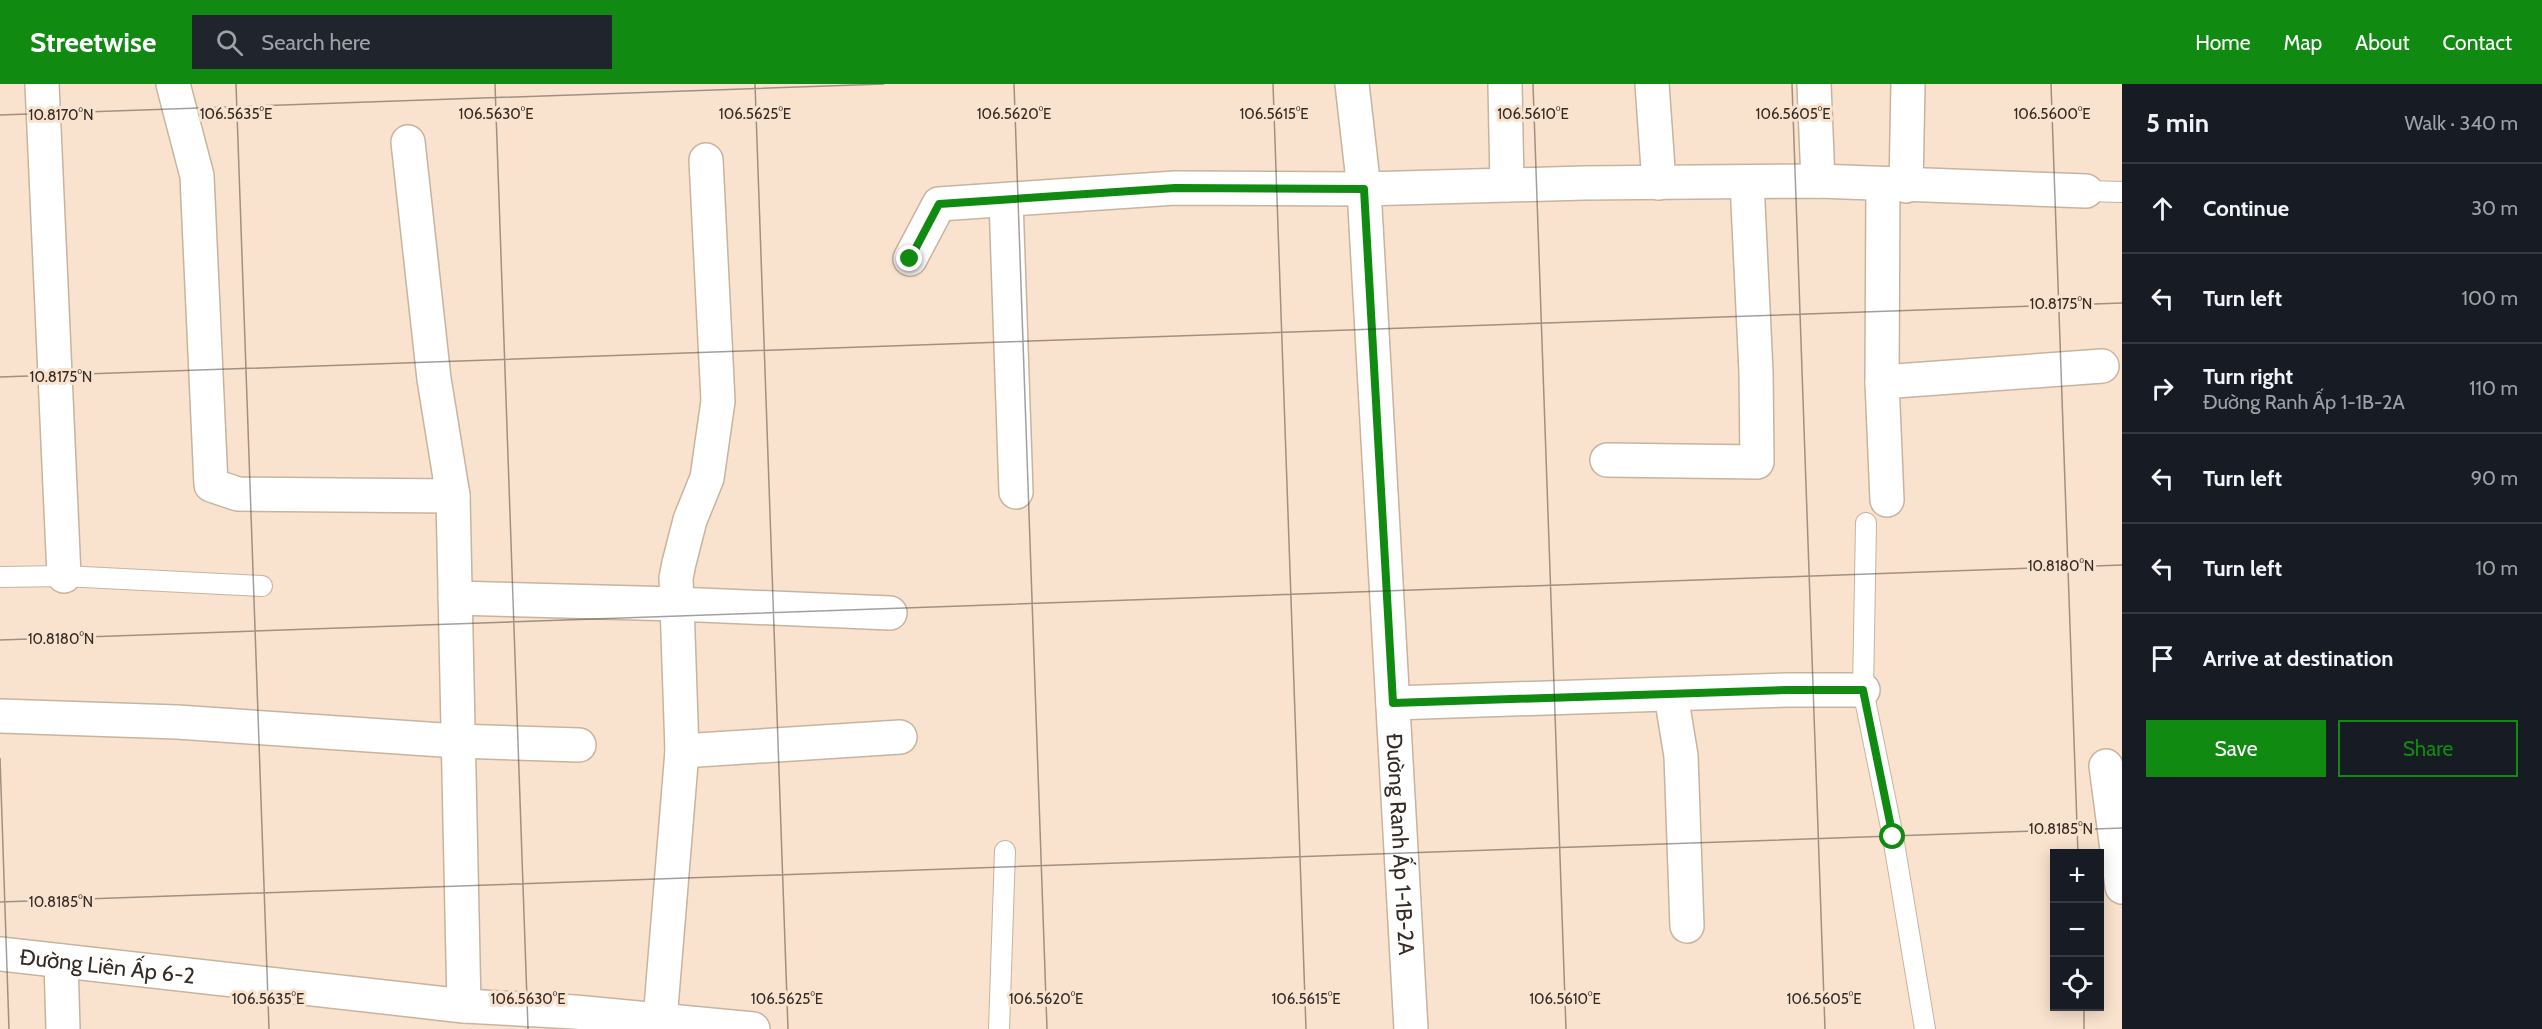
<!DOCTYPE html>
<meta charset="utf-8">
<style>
:root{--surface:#171b24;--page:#20242c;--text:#f1f3f6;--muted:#9ea1a6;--line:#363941;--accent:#118a11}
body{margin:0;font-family:Cabin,sans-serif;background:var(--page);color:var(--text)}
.controls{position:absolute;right:18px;bottom:18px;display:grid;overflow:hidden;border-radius:0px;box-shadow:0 3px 15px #0003}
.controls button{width:54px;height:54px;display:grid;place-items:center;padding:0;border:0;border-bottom:2px solid var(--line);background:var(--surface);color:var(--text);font:30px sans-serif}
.stop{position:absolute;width:18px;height:18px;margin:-14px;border:4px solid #118a11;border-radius:50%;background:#fff}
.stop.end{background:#118a11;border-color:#fff;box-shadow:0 2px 6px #0008}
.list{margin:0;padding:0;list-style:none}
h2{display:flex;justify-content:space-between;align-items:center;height:78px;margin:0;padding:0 24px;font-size:26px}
h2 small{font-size:20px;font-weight:400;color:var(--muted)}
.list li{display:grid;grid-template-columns:39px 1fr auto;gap:18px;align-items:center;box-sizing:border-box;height:90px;padding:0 24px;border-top:2px solid var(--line)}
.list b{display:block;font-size:22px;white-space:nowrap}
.list p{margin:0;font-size:20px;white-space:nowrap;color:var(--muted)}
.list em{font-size:20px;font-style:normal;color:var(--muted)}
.actions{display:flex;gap:12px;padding:18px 24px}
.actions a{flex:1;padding:14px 0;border:2px solid var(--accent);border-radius:0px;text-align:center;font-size:21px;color:var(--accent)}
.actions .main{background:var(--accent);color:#fff}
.icon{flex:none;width:33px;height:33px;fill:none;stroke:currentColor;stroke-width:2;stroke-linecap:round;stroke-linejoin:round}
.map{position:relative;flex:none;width:2122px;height:945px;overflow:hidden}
header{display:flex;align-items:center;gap:36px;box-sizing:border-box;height:84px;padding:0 30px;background:var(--accent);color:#fff}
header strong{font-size:28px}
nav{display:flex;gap:33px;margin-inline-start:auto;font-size:21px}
.search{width:420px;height:54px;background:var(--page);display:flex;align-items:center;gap:15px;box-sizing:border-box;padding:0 21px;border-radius:0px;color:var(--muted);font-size:22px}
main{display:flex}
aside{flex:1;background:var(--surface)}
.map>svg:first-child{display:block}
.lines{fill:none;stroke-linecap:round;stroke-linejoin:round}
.lane-casing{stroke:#c8b39f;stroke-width:22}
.street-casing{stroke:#c8b39f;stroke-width:36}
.secondary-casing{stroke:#c8b39f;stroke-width:36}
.lane{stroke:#fff;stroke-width:20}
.street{stroke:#fff;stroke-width:33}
.secondary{stroke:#fff;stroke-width:33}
.route{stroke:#118a11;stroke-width:8}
.ticks{fill:none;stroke:#342b24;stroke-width:1.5;stroke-opacity:0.45}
.labels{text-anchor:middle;stroke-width:6;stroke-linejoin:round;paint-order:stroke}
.street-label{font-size:22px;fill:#342b24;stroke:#f9e3ce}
.ticks-label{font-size:15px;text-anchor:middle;fill:#342b24;stroke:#f9e3ce;stroke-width:6;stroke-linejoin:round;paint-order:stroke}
</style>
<header>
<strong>Streetwise</strong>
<div class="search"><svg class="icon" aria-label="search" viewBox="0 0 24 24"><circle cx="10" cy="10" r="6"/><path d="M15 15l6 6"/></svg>Search here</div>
<nav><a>Home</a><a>Map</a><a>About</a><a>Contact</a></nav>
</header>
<main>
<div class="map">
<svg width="2122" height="945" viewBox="0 0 2122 945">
<rect width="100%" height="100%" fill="#f9e3ce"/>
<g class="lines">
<g class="lane-casing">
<path id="lane" d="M2086 107 2122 108
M1866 439 1863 606 1893 753 1925 945
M0 493 64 492 262 502
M999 945 1005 767"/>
</g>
<g class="street-casing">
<g id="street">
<path d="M42 0 64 492"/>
<path d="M173 0 197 92 211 401 238 410 453 412"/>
<path id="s1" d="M1352 0 1364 105 1411 945"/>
<path d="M1505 0 1507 101"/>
<path d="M1652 0 1659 99"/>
<path d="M1814 0 1818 97"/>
<path d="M408 58 434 295 453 412 464 922"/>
<path d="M1883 100 1882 298 2102 282"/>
<path d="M1906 102 1908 0"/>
<path d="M1006 116 1016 408"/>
<path d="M910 175 939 120 1175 104 1364 105 1584 99 1818 97 2086 107"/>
<path d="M1882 298 1887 416"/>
<path d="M1607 376 1757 378 1756 288 1747 98"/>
<path d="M455 514 677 520 676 494 679 479 690 436 707 394 718 317 706 76"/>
<path d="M1671 611 1681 672 1687 842"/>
<path d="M1393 619 1787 606H1863"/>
<path d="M0 632 177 638 457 657 579 661"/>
<path d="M682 667 900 653"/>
<path d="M2106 682 2122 803"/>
<path d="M61 877 63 945"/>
<path d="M660 936 682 667 677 520 890 529"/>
</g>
</g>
<g class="secondary-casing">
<g id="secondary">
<path id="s2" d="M0 870 464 922 575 928 753 945"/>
</g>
</g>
<use href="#lane" class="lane"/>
<use href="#street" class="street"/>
<use href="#secondary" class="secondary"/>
</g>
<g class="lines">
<path class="route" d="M910 175 939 120 1175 104 1364 105 1393 619 1787 606H1863L1893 753"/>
</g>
<path class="ticks" d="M236 0 269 945M495 0 528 945M755 0 788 945M1014 0 1047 945M1273 0 1306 945M1533 0 1566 945M1792 0 1825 945M2051 0 2078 770M0 31 884 0M0 293 2122 219M0 556 2122 481M0 674 9 945M0 818 2122 744M2084 922V945"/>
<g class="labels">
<g class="street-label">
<text dy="8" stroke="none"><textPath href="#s1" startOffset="762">Đường Ranh Ấp 1-1B-2A</textPath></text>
<text dy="8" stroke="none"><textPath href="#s2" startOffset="108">Đường Liên Ấp 6-2</textPath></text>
</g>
</g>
<g class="ticks-label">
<text x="236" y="35">106.5635°E</text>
<text x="496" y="35">106.5630°E</text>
<text x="755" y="35">106.5625°E</text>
<text x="1014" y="35">106.5620°E</text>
<text x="1274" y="35">106.5615°E</text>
<text x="1533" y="35">106.5610°E</text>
<text x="1793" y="35">106.5605°E</text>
<text x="2052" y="35">106.5600°E</text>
<text x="61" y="36">10.8170°N</text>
<text x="2061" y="225">10.8175°N</text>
<text x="61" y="298">10.8175°N</text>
<text x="2061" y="487">10.8180°N</text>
<text x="61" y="560">10.8180°N</text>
<text x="2061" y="750">10.8185°N</text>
<text x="61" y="823">10.8185°N</text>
<text x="268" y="920">106.5635°E</text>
<text x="528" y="920">106.5630°E</text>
<text x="787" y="920">106.5625°E</text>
<text x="1046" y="920">106.5620°E</text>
<text x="1306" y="920">106.5615°E</text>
<text x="1565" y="920">106.5610°E</text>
<text x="1824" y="920">106.5605°E</text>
</g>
</svg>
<div class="controls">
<button>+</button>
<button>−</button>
<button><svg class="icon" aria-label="locate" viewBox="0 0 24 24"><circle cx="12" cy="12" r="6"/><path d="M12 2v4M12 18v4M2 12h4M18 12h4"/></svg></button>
</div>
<div class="stop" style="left:1893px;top:753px"></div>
<div class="stop end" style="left:910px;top:175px"></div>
</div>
<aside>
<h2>5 min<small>Walk · 340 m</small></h2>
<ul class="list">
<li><svg class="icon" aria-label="ahead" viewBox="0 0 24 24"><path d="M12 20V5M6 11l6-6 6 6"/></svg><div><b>Continue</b></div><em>30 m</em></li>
<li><svg class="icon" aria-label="left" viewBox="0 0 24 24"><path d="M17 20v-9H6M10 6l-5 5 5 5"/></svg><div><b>Turn left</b></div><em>100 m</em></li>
<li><svg class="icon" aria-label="right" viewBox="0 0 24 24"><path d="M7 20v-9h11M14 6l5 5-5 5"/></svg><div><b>Turn right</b><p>Đường Ranh Ấp 1-1B-2A</p></div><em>110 m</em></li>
<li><svg class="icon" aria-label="left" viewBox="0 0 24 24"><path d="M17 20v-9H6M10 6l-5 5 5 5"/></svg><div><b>Turn left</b></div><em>90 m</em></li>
<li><svg class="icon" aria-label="left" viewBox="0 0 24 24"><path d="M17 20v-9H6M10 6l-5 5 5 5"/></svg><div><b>Turn left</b></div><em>10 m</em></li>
<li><svg class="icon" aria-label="arrive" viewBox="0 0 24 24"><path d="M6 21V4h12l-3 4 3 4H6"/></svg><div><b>Arrive at destination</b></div></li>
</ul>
<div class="actions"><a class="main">Save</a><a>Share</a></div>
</aside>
</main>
